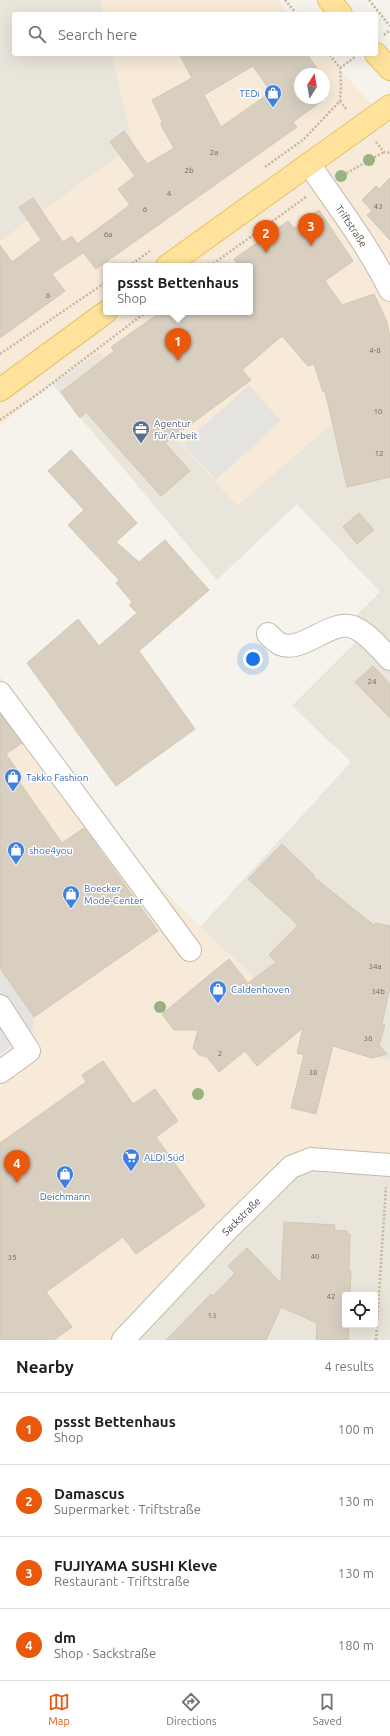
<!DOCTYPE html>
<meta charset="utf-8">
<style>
:root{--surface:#fff;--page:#f2f2f2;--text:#202124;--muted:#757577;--line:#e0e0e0;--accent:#ea580c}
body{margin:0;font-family:Ubuntu,sans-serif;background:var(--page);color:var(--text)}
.controls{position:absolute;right:12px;bottom:12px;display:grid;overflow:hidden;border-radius:4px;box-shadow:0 4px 16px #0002}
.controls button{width:36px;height:36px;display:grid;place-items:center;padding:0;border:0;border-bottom:1px solid var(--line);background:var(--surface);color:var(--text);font:20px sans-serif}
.compass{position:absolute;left:294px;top:68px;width:36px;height:36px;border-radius:50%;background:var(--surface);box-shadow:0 4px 16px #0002;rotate:11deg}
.you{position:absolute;left:253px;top:659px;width:14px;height:14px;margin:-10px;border:3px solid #fff;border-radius:50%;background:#1a73e8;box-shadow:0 0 0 6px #1a73e833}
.badge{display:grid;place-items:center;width:26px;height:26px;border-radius:50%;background:var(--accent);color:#fff;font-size:13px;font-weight:700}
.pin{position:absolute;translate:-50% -33px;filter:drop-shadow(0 1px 2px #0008)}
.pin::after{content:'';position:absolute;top:21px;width:14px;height:12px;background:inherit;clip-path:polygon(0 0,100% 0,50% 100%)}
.popup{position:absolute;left:103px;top:263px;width:150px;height:52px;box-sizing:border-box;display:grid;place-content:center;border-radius:4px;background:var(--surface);filter:drop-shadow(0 1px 3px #0005);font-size:13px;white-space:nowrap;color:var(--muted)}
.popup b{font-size:15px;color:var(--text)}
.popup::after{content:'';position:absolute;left:50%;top:100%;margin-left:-8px;border:8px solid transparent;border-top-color:var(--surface)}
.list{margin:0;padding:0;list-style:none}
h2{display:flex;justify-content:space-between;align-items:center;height:52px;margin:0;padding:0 16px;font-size:17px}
h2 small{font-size:13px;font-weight:400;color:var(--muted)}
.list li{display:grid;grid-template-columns:26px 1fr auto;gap:12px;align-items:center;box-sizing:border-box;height:72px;padding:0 16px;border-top:1px solid var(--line)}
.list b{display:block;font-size:15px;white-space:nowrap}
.list p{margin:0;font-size:13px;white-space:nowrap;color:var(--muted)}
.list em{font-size:13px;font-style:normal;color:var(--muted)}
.icon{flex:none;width:22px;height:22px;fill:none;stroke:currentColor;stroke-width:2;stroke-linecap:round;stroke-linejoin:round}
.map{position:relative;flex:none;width:390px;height:1340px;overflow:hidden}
.search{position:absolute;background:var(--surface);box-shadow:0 4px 16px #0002;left:12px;right:12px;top:12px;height:44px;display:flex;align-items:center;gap:10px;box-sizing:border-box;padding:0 14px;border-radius:4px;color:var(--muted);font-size:15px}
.sheet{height:340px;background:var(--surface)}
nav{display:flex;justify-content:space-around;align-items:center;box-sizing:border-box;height:56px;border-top:1px solid var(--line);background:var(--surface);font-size:11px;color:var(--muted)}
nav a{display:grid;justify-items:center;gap:2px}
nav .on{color:var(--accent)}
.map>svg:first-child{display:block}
.residential{fill:#eae5da;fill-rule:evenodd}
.commercial{fill:#f7ead8;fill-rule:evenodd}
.parking{fill:#e5e3e0}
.building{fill:#d8cfc1;stroke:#d3c7b4;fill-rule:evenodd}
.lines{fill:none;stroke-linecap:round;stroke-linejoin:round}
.minor-casing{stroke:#c2bbae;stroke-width:24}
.major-casing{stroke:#e6c16a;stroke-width:24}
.path{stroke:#c4b79f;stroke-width:2.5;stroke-dasharray:2 2;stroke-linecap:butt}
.minor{stroke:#fff;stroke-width:22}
.major{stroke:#ffe39c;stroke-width:22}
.tree{fill:#97b381}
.labels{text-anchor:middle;stroke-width:3;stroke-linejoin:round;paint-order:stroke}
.number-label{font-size:8px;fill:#6e675b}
.shop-label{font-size:10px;fill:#366cbe;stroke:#fff;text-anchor:start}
.street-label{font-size:10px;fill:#4b4439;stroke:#fff}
.service-label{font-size:10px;fill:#4e5e75;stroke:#fff;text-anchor:start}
</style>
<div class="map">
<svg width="390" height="1340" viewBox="0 0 390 1340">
<rect width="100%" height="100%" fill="#f6f3ec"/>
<path class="residential" d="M0 0H101L104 14H14V54H112L133 146 0 241Z
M99 352 237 505 390 373V1062L318 1038 200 927 351 762 292 706 360 638 357 615 380 592 297 504 217 580 52 384Z
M390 1165V1340H123L291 1167ZM345 1295H375V1325H345Z"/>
<path class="commercial" d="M101 0H278L290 14H104Z
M112 54H326L390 125V373L237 506 99 352 52 384 0 425V241L133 146ZM300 74H324V98H300ZM106 266H250V312H106Z
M0 676 138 863 200 927 318 1038 390 1062V1165L311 1159 123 1340H0Z"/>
<path class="parking" d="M249 385 281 421 216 480 183 444Z
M0 968 34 1017 33 1030 0 1054Z"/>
<path class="building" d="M179 54H307L321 74H300V98H320L322 101 293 122 297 127 96 269 82 251 83 253 52 274 65 291 0 338V245L12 262 41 240 19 207 33 198 63 242 72 236 77 244 130 205 118 189 135 176 110 142 124 131 147 164 174 148 161 125 162 121 152 100 192 78ZM253 66 271 92 221 127 204 95Z
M390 178V240L367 215 372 211 362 200 376 186 379 189Z
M319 210 353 261 325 281 342 305 374 294 387 322 390 338V477L347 487 325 391 323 392 314 364 308 366 282 336 242 370 251 380 165 443 190 471 161 496 86 412 80 418 61 392 114 351 111 347 161 312H250V266H239L234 259 288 221 294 228Z
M71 450 137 523 116 542 139 562 165 540 209 590 139 651 195 729 116 786 27 663 78 619 99 646 137 613 129 605 132 602 116 583 119 580 68 525 84 510 48 471Z
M359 513 374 530 357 544 343 527Z
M373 666 390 684V718L355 682Z
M0 714 22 743 6 754 22 777 18 780 62 843 84 828 158 931 34 1017 0 968Z
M282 844 315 876 311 875 375 926V923L390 926V987L382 1024 385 1025 379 1045 387 1054 372 1058 333 1046 316 1114 291 1108 304 1055 297 1053 303 1028 257 1066 245 1051 219 1072 207 1057 199 1055 193 1048 198 1030H174L162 1014 229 959 248 983 276 962 269 955 298 925 248 879Z
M103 1061 133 1104 155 1089 178 1121 156 1137 205 1206 136 1254 123 1237 46 1292 72 1327 54 1340H0V1143L86 1082 82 1075Z
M284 1222 335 1225 334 1230 347 1231V1234H350L349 1271H351L350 1295H345V1325H349L348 1340H316L317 1323 281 1307 266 1340H166L211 1294 213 1296 235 1273 228 1266 247 1248 281 1283Z"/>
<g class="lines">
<g class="minor-casing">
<g id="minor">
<path id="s1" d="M309 164C337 205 368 245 390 290"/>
<path d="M268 634C271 637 276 642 280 644 302 654 330 619 353 627 368 633 379 648 390 659"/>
<path d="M0 693 190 950"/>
<path d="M0 1006 29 1051 0 1072"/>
<path id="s2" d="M123 1340 225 1232 291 1167 311 1159 390 1165"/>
</g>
</g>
<g class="major-casing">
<path id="major" d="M329 0 341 14
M376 54 390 69
M167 266 390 106
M0 390 106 312"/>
</g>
<path class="path" d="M285 0 297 14
M369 0 390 26
M384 35 390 30
M340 68 355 57
M340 101 347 110
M376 142 384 152 390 153
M265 167 304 139 340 101 341 85 340 68 329 54
M343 175 384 152
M129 266 150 251
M210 266 306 197
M0 354 106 282
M0 420 42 391 146 312
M376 1340 386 1187"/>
<use href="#minor" class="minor"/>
<use href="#major" class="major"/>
</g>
<g class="tree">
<circle cx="369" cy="160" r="6"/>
<circle cx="341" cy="176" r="6"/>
<circle cx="160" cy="1007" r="6"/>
<circle cx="198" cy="1094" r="6"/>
</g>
<defs>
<g id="shop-pin" transform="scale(0.9)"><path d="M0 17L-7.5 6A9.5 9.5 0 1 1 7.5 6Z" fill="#3f7fe0" stroke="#fff"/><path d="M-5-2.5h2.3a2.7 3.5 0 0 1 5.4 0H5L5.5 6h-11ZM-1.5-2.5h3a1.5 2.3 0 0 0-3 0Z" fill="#fff"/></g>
<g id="office-pin" transform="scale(0.9)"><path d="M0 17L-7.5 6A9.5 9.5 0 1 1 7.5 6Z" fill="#5c6f8a" stroke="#fff"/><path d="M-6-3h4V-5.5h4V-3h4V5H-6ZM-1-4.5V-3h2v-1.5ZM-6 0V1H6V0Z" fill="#fff"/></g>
<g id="supermarket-pin" transform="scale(0.9)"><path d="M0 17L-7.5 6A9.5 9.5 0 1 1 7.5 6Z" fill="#3f7fe0" stroke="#fff"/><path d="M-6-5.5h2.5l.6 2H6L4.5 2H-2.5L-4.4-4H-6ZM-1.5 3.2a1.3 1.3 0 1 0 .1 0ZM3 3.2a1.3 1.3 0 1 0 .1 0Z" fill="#fff"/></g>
</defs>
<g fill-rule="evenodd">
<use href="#shop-pin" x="273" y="93"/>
<use href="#office-pin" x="141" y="429"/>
<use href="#shop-pin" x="13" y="777"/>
<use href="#shop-pin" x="16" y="850"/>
<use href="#shop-pin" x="71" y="894"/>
<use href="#shop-pin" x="218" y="989"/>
<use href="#supermarket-pin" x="131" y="1157"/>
<use href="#shop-pin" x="65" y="1174"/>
</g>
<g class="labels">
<g class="number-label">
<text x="214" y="155">2a</text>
<text x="189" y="173">2b</text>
<text x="169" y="196">4</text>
<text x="378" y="209">43</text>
<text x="145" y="212">6</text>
<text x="108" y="237">6a</text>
<text x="48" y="298">8</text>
<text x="375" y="353">4-8</text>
<text x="378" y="414">10</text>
<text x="379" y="456">12</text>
<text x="372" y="684">24</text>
<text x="375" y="969">34a</text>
<text x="378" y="994">34b</text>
<text x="368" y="1041">36</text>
<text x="220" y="1056">2</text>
<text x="313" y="1075">38</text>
<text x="315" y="1259">40</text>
<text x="12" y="1260">35</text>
<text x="331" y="1299">42</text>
<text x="212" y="1318">13</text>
</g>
<g class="shop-label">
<text x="260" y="97" text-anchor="end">TEDi</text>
<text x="26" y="781">Takko Fashion</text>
<text x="29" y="854">shoe4you</text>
<text x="84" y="892">Boecker<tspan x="84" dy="12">Mode-Center</tspan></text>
<text x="231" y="993">Caldenhoven</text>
<text x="144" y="1161">ALDI Süd</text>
<text x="65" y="1200" text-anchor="middle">Deichmann</text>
</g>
<g class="street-label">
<text dy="4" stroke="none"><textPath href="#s1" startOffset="75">Triftstraße</textPath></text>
<text dy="4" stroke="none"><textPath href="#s2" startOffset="171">Sackstraße</textPath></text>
</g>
<g class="service-label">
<text x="154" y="427">Agentur<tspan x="154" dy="12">für Arbeit</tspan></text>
</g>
</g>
</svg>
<div class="controls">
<button><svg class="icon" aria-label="locate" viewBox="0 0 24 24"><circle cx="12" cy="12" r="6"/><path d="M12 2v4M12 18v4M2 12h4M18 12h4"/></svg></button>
</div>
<svg class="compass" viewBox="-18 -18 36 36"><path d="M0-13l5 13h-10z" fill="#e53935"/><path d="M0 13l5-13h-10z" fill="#757577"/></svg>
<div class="you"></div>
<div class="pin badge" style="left:178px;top:361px">1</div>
<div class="popup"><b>pssst Bettenhaus</b>Shop</div>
<div class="pin badge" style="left:266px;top:253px">2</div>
<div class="pin badge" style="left:311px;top:246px">3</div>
<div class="pin badge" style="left:17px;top:1183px">4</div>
<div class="search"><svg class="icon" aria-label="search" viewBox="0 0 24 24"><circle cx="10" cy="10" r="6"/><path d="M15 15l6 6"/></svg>Search here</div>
</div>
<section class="sheet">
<h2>Nearby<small>4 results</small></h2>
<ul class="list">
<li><span class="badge">1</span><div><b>pssst Bettenhaus</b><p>Shop</p></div><em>100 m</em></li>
<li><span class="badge">2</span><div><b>Damascus</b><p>Supermarket · Triftstraße</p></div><em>130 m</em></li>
<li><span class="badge">3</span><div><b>FUJIYAMA SUSHI Kleve</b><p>Restaurant · Triftstraße</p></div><em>130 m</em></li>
<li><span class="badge">4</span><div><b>dm</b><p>Shop · Sackstraße</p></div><em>180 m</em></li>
</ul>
</section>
<nav>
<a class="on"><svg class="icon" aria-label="map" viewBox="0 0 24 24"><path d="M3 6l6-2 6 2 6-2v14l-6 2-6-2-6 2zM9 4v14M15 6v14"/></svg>Map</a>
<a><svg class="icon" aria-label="directions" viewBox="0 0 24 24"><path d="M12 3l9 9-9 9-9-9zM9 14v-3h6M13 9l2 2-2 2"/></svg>Directions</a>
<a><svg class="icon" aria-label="saved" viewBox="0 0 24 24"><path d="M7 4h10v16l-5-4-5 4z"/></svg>Saved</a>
</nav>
